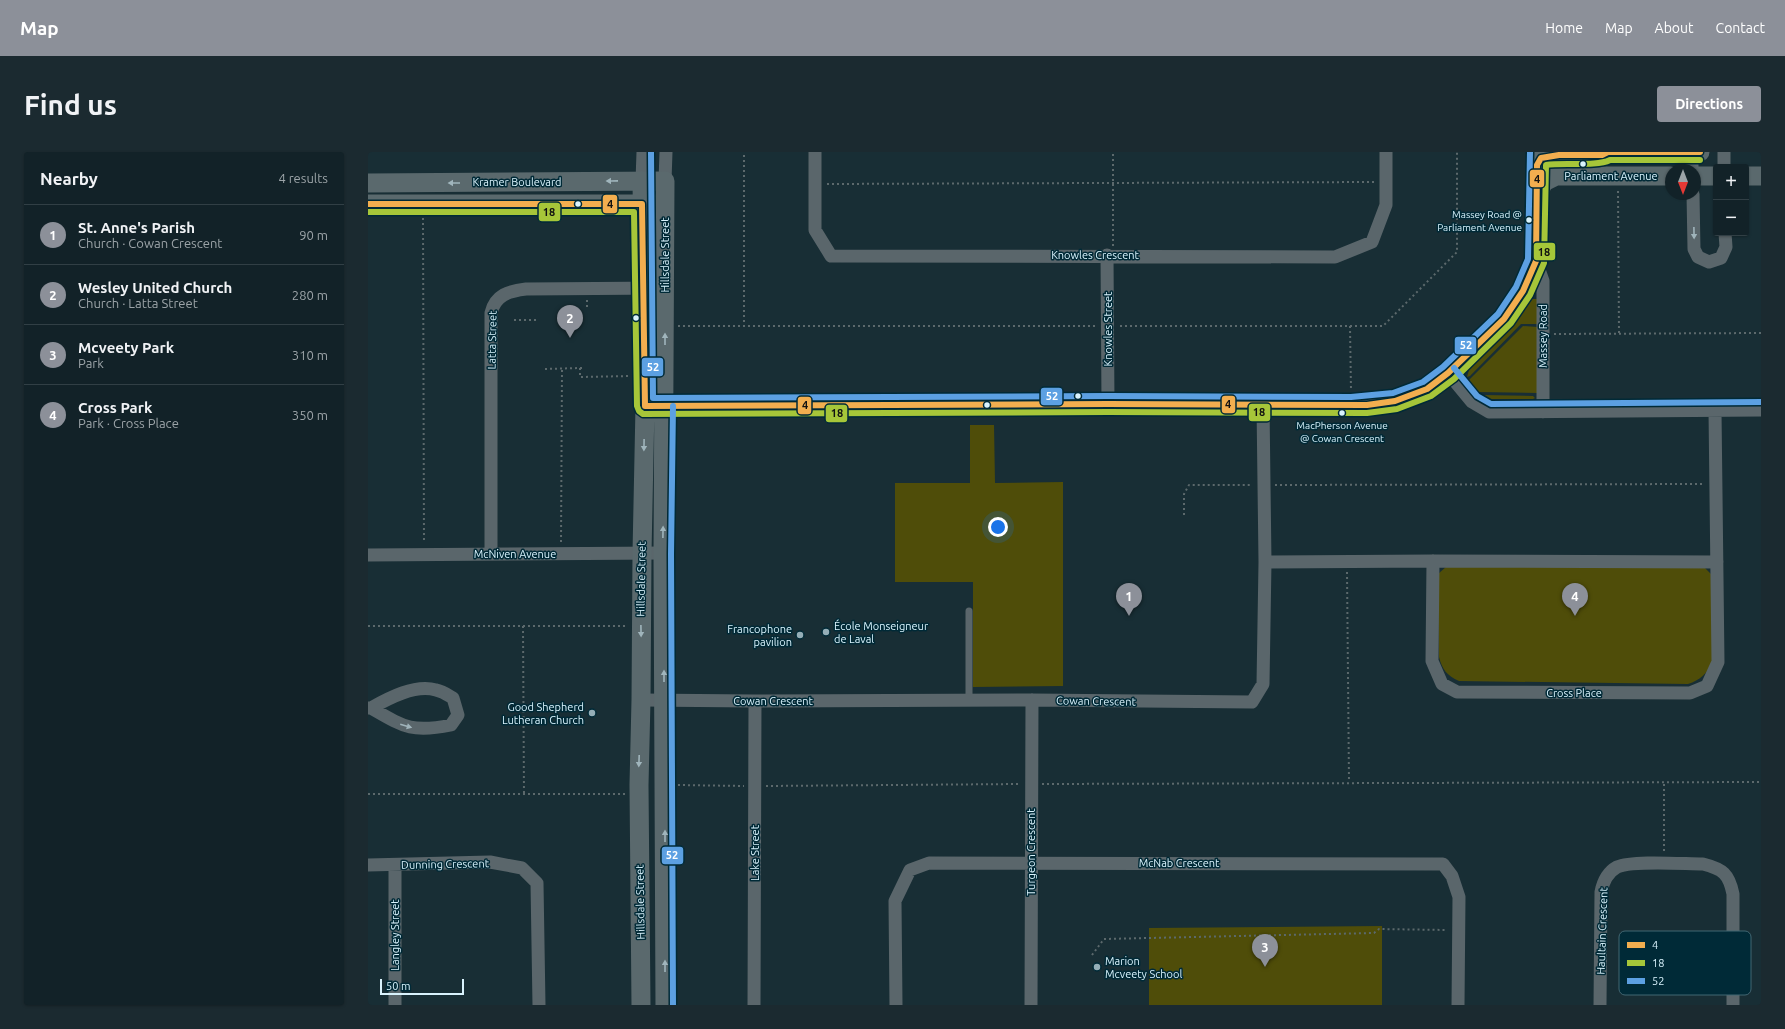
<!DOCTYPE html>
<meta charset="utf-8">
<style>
:root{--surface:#122228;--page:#1b2a30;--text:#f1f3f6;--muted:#9ca4a8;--line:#313f45;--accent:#8c9099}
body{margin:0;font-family:Ubuntu,sans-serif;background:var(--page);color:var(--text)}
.controls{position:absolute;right:12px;top:12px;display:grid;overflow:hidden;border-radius:4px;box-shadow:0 1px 3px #0004}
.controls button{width:36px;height:36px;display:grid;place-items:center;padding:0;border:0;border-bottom:1px solid var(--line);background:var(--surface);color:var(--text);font:20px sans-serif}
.compass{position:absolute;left:1297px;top:12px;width:36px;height:36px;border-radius:50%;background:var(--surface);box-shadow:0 1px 3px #0004;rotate:180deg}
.scale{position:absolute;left:12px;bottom:10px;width:84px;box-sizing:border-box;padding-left:4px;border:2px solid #d9f3fd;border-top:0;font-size:11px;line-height:14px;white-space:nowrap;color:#d9f3fd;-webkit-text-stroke:3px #002a37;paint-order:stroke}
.you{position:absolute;left:630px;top:375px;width:14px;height:14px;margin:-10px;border:3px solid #fff;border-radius:50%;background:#1a73e8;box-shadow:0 0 0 6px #1a73e833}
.badge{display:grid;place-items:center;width:26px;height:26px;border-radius:50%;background:var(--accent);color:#fff;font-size:13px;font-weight:700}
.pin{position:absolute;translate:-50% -33px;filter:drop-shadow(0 1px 2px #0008)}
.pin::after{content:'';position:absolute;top:21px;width:14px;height:12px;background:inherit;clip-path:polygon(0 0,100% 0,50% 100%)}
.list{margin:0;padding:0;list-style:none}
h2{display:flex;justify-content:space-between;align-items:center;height:52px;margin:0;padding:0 16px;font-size:17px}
h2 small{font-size:13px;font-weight:400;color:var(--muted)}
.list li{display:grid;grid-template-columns:26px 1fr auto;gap:12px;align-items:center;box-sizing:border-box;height:60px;padding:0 16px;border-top:1px solid var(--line)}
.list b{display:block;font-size:15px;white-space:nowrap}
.list p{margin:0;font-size:13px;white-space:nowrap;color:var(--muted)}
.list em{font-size:13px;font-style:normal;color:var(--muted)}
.map{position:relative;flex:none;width:1393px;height:853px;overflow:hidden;border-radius:4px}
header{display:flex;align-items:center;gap:24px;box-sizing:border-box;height:56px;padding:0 20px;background:var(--accent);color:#fff}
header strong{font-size:19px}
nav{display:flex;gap:22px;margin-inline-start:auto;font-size:14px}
.intro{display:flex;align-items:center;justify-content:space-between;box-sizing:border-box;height:96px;padding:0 24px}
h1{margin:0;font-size:28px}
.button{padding:10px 18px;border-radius:4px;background:var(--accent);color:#fff;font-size:14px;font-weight:700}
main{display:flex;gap:24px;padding:0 24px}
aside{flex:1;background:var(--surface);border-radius:4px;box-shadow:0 1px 3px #0004}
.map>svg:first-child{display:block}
.green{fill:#4f4d09}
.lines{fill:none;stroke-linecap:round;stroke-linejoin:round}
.path{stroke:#5c696c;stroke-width:2;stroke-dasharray:2 3;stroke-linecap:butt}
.lane{stroke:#5a666b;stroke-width:7}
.street{stroke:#5a666b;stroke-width:13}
.secondary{stroke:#5a696d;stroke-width:19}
.bus-1-casing{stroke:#002a37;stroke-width:9}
.bus-2-casing{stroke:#002a37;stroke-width:9}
.bus-3-casing{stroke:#002a37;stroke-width:9}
.bus-1{stroke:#f2ae4f;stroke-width:6}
.bus-2{stroke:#a6c639;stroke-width:6}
.bus-3{stroke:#5ca0e2;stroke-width:6}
.oneway{fill:#a0b5bc}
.oneway2{fill:#a0b4bb}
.bus-dot{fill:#d9f3fd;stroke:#002a37;stroke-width:1.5}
.poi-dot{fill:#95aeb7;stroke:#002a37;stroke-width:1.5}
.labels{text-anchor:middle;stroke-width:3;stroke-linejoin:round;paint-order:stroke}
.bus-label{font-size:10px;fill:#d9f3fd;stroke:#002a37;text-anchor:end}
.street-label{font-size:11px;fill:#d9f3fd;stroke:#002a37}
.poi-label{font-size:11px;fill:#d9f3fd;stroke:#002a37;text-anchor:start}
.key{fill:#002a37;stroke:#416672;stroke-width:1}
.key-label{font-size:11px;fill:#d9f3fd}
.line-badge{stroke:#002a37;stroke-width:1.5}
.badge-label{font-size:11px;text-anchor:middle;font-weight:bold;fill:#fff}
.pale-badge-label{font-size:11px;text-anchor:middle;font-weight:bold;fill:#111}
</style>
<header>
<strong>Map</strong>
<nav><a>Home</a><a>Map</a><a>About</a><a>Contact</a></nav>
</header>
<div class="intro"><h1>Find us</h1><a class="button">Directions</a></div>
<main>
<aside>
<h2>Nearby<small>4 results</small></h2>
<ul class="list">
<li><span class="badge">1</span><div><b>St. Anne's Parish</b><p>Church · Cowan Crescent</p></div><em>90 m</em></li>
<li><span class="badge">2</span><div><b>Wesley United Church</b><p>Church · Latta Street</p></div><em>280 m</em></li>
<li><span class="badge">3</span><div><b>Mcveety Park</b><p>Park</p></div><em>310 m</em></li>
<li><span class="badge">4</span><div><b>Cross Park</b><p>Park · Cross Place</p></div><em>350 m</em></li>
</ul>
</aside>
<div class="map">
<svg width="1393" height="853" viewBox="0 0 1393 853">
<rect width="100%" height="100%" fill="#182e35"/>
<path class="green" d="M1164 147H1169L1170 172H1153L1102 224 1099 225 1101 218 1146 173Z
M1155 174 1170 175V241L1110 240 1100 229Z
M1115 243 1165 244 1167 246 1165 247H1122Z
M602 273H626L627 331 695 330V534L605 535V430H527V331H602Z
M1079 414H1335L1344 423V510C1339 522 1332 528 1320 532L1091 529C1079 524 1074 517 1071 505L1070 422Z
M1014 774V853H781V776Z"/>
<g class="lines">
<path class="path" d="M459 32 1006 30
M1250 39 1251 181
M55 66 56 391
M745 94V0
M219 155V148
M146 168H171
M310 174H727
M752 174H1015L1089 100V0
M982 174 983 239
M376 175V0
M1186 182 1393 181
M212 216H217
M177 217 212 216V225L263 224
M907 333 1336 332
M816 363V342L821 333H884
M193 390 194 217
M979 420 981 630
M0 474H260
M155 474 156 642
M674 632 1393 630
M310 633 376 634
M398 634 652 632
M0 642H257
M1296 699V630
M724 803 736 787 1006 781 1011 777 1079 778"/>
<path class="lane" d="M601 459V548"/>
<path class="street" d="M447 0V78L463 104 967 105 1004 90 1018 53V0
M1324 0V18
M1356 0V15
M274 29 275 0
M297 29 298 0
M1325 42 1326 97 1330 105 1341 110 1353 106 1358 95 1357 81
M739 103 740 252
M1168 109 1175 129V260
M1080 221 1104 250 1121 260 1393 258
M123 402V161C127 143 141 139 158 137L297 136
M0 403 295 401
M1065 409 1064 509 1074 532 1089 540 1322 541 1339 534 1350 510 1347 259
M897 410 1065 409 1349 410
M273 548 387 549 664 548 884 550 895 532 897 410 895 253
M0 556H3C36 575 44 581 83 573L90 563 85 546C80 543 74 539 68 538 47 532 21 546 3 556
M0 713 122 710 154 716 169 731 171 853
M27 853V713
M386 853 387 549
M528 853 527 749 542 718 561 711 1075 712 1084 724 1091 745 1090 853
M663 853 664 548
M1232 853 1233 740C1235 730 1240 720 1249 715 1265 708 1316 712 1335 712 1355 717 1361 722 1365 742V853"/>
<path class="secondary" d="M1169 13 1173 6 1181 4 1234 3 1240 0H1332
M1327 24H1348
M1378 24H1393
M0 31 297 29 295 402 297 853
M1169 43 1176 30 1188 24H1303
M0 52H286
M277 254 740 252 983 253 1027 249 1059 237 1080 221 1136 167 1155 139 1168 109 1170 0
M273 853 271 633 273 548 274 401 277 254 274 29"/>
<g class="bus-1-casing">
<path id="bus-1" d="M0 52H274L277 254 740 252 999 253 1027 249 1059 237 1080 221 1136 167 1155 139 1168 109 1169 13 1173 6 1191 3H1234L1240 0H1332"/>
</g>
<g class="bus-2-casing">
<path id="bus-2" d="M0 60H266L269 254 271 259 275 262 740 260 999 261 1029 257 1063 244 1086 227 1143 171 1162 143 1176 111 1178 13C1196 10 1228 15 1242 8H1332"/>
</g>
<g class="bus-3-casing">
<path id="bus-3" d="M283 0 285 246 740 244 983 245 1025 241 1055 230 1075 215 1130 162 1148 135 1160 107 1162 0
M1086 216 1109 244 1123 252 1393 250
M305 254 303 402 305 853"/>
</g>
<use href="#bus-1" class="bus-1"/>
<use href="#bus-2" class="bus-2"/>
<use href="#bus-3" class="bus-3"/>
</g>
<defs><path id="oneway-solid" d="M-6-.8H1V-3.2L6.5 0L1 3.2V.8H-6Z"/></defs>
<g class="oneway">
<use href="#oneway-solid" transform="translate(244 29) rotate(179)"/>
<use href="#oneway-solid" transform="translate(86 31) rotate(180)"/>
<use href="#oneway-solid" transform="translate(297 187) rotate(-90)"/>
<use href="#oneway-solid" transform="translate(276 293) rotate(91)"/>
<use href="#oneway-solid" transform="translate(295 380) rotate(-89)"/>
<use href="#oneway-solid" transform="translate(273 479) rotate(89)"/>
<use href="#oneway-solid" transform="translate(296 524) rotate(-90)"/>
<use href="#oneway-solid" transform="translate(271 609) rotate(92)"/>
<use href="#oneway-solid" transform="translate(297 684) rotate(-90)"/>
<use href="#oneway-solid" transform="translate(297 814) rotate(-90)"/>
</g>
<g class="oneway2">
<use href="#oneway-solid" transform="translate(1326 81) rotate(89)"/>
<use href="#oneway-solid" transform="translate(38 574) rotate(16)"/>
</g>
<g class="bus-dot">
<circle cx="1215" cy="12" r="3.5"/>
<circle cx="210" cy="52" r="3.5"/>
<circle cx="1161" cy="68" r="3.5"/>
<circle cx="268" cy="166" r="3.5"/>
<circle cx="710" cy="244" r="3.5"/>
<circle cx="619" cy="253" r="3.5"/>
<circle cx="974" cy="261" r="3.5"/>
</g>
<g class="poi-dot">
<circle cx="458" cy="480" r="4"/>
<circle cx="432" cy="483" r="4"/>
<circle cx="224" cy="561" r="4"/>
<circle cx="729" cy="815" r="4"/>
</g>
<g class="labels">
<g class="bus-label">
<text x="1154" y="66">Massey Road @<tspan x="1154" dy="13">Parliament Avenue</tspan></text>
<text x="974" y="277" text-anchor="middle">MacPherson Avenue<tspan x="974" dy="13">@ Cowan Crescent</tspan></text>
</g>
<g class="street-label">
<text x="1243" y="28">Parliament Avenue</text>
<text x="149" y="34">Kramer Boulevard</text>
<text transform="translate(297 103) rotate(-90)" y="4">Hillsdale Street</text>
<text x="727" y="107">Knowles Crescent</text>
<text transform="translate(740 177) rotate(-90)" y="4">Knowles Street</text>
<text transform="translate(1175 184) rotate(-90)" y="4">Massey Road</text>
<text transform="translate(124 188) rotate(-89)" y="4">Latta Street</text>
<text x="147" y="406">McNiven Avenue</text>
<text transform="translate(273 427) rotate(-89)" y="4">Hillsdale Street</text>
<text x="1206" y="545">Cross Place</text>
<text x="405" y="553">Cowan Crescent</text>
<text transform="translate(728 549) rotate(1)" y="4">Cowan Crescent</text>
<text transform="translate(663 700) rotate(-90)" y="4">Turgeon Crescent</text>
<text transform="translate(387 701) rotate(-90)" y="4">Lake Street</text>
<text x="811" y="715">McNab Crescent</text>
<text transform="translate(77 712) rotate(-1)" y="4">Dunning Crescent</text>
<text transform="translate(272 750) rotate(-91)" y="4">Hillsdale Street</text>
<text transform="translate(1234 779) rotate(-88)" y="4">Haultain Crescent</text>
<text transform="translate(27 783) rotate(-90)" y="4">Langley Street</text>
</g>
<g class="poi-label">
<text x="466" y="478">École Monseigneur<tspan x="466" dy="13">de Laval</tspan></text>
<text x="424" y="481" text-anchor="end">Francophone<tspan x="424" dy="13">pavilion</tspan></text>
<text x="216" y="559" text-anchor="end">Good Shepherd<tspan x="216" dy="13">Lutheran Church</tspan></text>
<text x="737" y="813">Marion<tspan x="737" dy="13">Mcveety School</tspan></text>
</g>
</g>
<rect x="1251" y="779" width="132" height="64" rx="6" class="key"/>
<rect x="1259" y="790" width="18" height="6" fill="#f2ae4f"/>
<rect x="1259" y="808" width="18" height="6" fill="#a6c639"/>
<rect x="1259" y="826" width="18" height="6" fill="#5ca0e2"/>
<g class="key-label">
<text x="1284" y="797">4</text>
<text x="1284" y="815">18</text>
<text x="1284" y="833">52</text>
</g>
<g class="line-badge">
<rect x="1161" y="17" width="16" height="19" rx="4" fill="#f2ae4f"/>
<rect x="234" y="42" width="16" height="20" rx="4" fill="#f2ae4f"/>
<rect x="170" y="50" width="23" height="20" rx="4" fill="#a6c639"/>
<rect x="1165" y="90" width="23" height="19" rx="4" fill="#a6c639"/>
<rect x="1086" y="184" width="23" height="19" rx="4" fill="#5ca0e2"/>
<rect x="273" y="205" width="23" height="20" rx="4" fill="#5ca0e2"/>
<rect x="672" y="235" width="23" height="19" rx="4" fill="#5ca0e2"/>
<rect x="853" y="243" width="15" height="19" rx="4" fill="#f2ae4f"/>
<rect x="429" y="244" width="15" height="19" rx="4" fill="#f2ae4f"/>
<rect x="880" y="251" width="23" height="19" rx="4" fill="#a6c639"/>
<rect x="457" y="252" width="23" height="19" rx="4" fill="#a6c639"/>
<rect x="293" y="694" width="23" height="19" rx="4" fill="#5ca0e2"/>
</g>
<g class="badge-label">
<text x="1098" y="197">52</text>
<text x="285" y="219">52</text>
<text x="684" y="248">52</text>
<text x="304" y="707">52</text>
</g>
<g class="pale-badge-label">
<text x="1169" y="31">4</text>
<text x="242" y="56">4</text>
<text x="181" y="64">18</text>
<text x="1176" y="104">18</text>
<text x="860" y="256">4</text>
<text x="437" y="257">4</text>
<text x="891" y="264">18</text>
<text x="469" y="265">18</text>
</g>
</svg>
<div class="controls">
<button>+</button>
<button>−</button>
</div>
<svg class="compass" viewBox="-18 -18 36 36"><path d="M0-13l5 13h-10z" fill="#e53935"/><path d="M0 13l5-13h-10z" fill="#9ca4a8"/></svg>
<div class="scale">50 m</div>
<div class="you"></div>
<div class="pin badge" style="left:761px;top:464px">1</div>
<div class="pin badge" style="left:202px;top:186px">2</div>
<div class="pin badge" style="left:897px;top:815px">3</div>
<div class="pin badge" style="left:1207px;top:464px">4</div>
</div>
</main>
